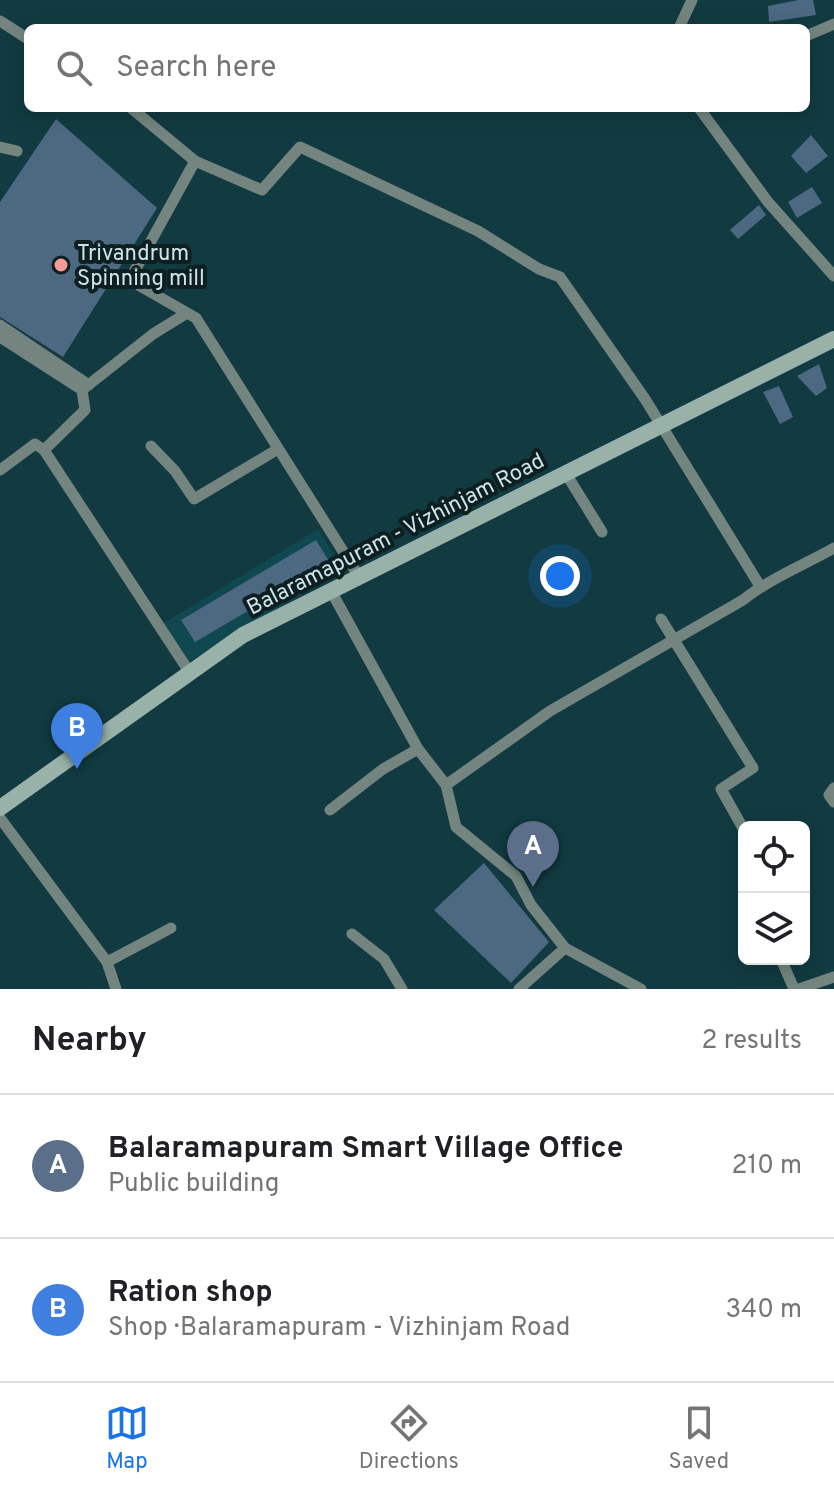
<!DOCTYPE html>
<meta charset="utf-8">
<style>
:root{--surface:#fff;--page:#f6f6f6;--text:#202124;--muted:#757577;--line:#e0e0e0;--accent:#1a73e8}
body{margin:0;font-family:Overpass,sans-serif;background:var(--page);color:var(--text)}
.controls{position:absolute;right:24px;bottom:24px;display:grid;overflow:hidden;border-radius:12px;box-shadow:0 4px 20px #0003}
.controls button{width:72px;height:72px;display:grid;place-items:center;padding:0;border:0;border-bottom:2px solid var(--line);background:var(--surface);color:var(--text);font:40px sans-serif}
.you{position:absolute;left:560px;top:576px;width:28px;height:28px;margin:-20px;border:6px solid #fff;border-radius:50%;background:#1a73e8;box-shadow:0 0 0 12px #1a73e833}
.badge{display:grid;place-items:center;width:52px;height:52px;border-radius:50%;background:var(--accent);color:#fff;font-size:26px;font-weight:700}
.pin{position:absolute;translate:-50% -66px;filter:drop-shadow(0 2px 4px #0008)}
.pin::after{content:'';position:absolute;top:42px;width:28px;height:24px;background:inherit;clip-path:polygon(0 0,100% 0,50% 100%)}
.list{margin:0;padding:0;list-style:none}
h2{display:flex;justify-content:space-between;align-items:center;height:104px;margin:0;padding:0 32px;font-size:34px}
h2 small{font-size:26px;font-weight:400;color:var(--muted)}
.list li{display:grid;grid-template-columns:52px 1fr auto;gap:24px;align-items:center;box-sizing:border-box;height:144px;padding:0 32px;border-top:2px solid var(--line)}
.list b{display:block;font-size:30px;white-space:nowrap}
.list p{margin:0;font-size:26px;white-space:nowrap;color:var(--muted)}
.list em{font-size:26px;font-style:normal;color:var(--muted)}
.icon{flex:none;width:44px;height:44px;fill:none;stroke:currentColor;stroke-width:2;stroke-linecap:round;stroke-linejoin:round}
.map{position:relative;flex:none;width:834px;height:989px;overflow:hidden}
.search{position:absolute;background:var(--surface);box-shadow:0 4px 20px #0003;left:24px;right:24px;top:24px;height:88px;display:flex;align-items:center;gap:20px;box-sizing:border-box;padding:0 28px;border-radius:12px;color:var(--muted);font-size:30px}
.sheet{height:392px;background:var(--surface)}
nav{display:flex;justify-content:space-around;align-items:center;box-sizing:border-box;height:112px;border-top:2px solid var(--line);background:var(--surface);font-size:22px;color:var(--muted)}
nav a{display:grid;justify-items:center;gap:4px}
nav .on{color:var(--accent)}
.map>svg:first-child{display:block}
.built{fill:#104850}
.building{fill:#4c6981}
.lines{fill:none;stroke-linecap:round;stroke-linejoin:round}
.street{stroke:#74857f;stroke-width:11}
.secondary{stroke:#98b2a9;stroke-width:16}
.poi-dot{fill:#f59b98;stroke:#0e1f22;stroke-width:3}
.labels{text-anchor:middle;stroke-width:8;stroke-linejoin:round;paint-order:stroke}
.poi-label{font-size:22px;fill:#cee4e7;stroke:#0e1f22;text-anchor:start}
.street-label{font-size:22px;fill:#cee4e7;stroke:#0e1f22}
</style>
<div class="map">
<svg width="834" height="989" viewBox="0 0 834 989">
<rect width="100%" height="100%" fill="#113b41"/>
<path class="built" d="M318 529 343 570 188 662 164 623Z"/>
<path class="building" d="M798 0H813L816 15 769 22 768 6Z
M56 119 157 208 63 357 0 317V202Z
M811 135 828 156 806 173 791 156Z
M812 187 822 203 797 218 788 202Z
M759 205 766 215 738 239 730 230Z
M819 364 827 388 816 396 797 376Z
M779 386 793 417 780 424 763 392Z
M316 540 330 563 195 642 181 620Z
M484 863 549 942 511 983 434 910Z"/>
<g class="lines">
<path class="street" d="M0 21 28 39
M679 28 692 0
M806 36 834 24
M131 108 195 161 134 272 140 286 196 318 358 575
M699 108 768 202 834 276
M0 147 17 151
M195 161 262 190 300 147 478 231 539 269 560 277 645 399 760 586
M0 325 89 385
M0 337 82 390 85 410 44 450 190 673
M82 390 153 334 187 313
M151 446 175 471 194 499 278 449
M0 470 35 444 44 450
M565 472 602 532
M330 589 418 749 446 785 456 827 516 876 531 905 565 948 641 989
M661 619 753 768 721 789 744 830
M446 785 550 711 743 600C769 579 804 565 834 548
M834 788 829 795 834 802
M330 810 383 769 418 749
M0 818 107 962 171 928
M352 934 384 959 402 989
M781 959 794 989
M107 962 116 989
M519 989 565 948
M799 989 834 977"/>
<path class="secondary" d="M0 808 243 635 834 339"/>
</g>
<circle class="poi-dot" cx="61" cy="265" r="8"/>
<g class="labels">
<g class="poi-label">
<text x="77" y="260">Trivandrum<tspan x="77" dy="25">Spinning mill</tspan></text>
</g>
<g class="street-label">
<text transform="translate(395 533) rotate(-27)" y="8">Balaramapuram - Vizhinjam Road</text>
</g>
</g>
</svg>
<div class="controls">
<button><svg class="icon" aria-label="locate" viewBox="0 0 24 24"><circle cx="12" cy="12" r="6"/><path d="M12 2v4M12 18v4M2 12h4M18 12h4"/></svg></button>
<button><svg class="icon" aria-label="layers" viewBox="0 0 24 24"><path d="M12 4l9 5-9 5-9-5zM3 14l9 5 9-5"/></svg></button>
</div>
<div class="you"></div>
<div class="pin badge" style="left:533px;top:887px;background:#5c6f8a">A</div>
<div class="pin badge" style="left:77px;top:769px;background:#3f7fe0">B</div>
<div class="search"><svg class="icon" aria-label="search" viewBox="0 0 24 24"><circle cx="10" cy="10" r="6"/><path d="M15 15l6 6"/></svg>Search here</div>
</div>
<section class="sheet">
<h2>Nearby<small>2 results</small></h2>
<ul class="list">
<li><span class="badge" style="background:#5c6f8a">A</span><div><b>Balaramapuram Smart Village Office</b><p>Public building</p></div><em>210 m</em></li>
<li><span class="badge" style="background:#3f7fe0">B</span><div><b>Ration shop</b><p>Shop · Balaramapuram - Vizhinjam Road</p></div><em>340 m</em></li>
</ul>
</section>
<nav>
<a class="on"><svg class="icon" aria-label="map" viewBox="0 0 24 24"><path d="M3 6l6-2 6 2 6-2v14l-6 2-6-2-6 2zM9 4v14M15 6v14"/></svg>Map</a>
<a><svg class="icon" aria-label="directions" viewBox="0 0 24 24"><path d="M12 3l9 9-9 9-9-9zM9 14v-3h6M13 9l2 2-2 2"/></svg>Directions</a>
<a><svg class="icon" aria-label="saved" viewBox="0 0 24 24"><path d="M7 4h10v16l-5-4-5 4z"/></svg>Saved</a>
</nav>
